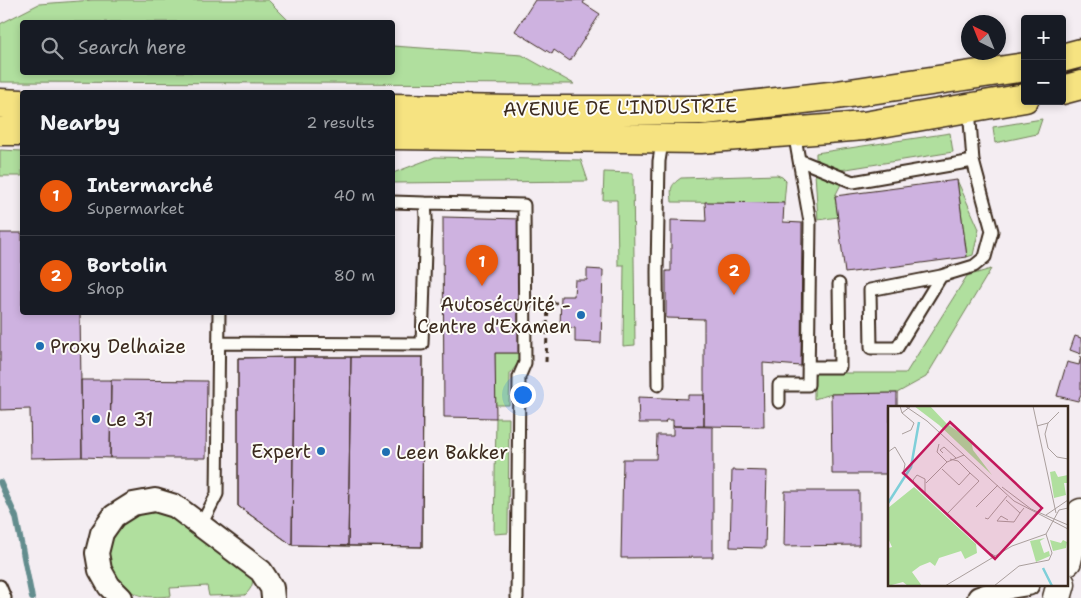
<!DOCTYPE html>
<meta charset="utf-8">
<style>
:root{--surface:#171b24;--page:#20242c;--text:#f1f3f6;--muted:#9ea1a6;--line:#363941;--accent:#ea580c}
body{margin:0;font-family:"Shantell Sans",sans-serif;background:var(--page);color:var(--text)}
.controls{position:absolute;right:15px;top:15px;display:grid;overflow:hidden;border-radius:5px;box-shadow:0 2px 8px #0003}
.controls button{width:45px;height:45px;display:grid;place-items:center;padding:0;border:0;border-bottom:1px solid var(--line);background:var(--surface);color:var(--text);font:25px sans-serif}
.compass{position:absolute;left:961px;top:15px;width:45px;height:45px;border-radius:50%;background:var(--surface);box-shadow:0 2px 8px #0003;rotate:317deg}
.you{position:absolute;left:522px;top:394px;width:18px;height:18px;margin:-12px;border:4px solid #fff;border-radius:50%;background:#1a73e8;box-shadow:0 0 0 8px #1a73e833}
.badge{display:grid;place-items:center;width:32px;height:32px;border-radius:50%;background:var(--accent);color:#fff;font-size:16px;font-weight:700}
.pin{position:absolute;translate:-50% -41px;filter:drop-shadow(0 1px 2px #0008)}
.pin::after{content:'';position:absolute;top:26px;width:18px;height:15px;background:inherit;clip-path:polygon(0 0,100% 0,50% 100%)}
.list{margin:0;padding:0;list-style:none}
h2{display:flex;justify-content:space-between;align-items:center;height:65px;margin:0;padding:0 20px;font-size:21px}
h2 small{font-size:16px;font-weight:400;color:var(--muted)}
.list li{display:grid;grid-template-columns:32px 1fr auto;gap:15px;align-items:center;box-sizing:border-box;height:80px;padding:0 20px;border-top:1px solid var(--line)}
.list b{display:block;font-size:19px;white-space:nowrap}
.list p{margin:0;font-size:16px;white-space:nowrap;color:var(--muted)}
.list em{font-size:16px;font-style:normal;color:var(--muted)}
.icon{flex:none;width:28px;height:28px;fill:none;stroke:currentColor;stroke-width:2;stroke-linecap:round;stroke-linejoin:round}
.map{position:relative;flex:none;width:1081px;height:598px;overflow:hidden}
.search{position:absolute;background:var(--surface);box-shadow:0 2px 8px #0003;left:20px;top:20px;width:375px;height:55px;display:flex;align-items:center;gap:12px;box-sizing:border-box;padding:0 18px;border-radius:5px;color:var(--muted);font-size:19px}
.panel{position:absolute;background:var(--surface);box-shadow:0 2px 8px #0003;left:20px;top:90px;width:375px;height:225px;border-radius:5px}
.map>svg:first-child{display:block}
.green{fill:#b0df9e;stroke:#76845e}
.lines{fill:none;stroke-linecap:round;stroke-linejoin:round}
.stream{stroke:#648d8e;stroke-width:6}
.building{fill:#ceb2e0;stroke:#3b2a1e}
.lane-casing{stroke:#3b2a1e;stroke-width:15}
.street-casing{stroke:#3b2a1e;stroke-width:26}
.secondary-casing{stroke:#3b2a1e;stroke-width:31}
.primary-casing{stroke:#3b2a1e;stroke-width:31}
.path{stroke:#3b2a1e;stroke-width:3;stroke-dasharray:5 4;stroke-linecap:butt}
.lane{stroke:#fdfcf7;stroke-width:11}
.street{stroke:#fdfcf7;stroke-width:22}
.secondary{stroke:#fdfcf7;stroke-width:28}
.primary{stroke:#f6e381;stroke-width:28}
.poi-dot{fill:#1f6fb2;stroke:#fdfcf7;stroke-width:2}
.labels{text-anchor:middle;stroke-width:4;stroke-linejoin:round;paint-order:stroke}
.street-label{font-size:19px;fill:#3b2a1e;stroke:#fdfcf7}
.poi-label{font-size:19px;fill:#3b2a1e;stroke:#fdfcf7;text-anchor:start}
.inset-river{fill:none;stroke:#7fcfd9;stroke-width:2.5}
.inset-road{fill:none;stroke:#aa9f9d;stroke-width:1}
.view{fill:#c2185b;fill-opacity:0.15;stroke:#c2185b;stroke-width:2.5}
.inset-edge{fill:none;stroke:#3b2a1e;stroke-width:2.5}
</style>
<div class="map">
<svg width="1081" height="598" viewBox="0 0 1081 598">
<rect width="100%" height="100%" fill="#f4edf2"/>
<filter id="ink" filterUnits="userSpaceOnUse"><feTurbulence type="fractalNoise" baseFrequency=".02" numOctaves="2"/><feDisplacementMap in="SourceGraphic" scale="10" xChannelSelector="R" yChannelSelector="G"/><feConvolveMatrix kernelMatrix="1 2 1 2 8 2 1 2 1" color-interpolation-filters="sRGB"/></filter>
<g filter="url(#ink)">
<path class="green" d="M93 0H268L290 22H22V72H392L393 46 522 55 574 84 0 82V24L39 4Z
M1042 119 1037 134 995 143 993 127Z
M950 133 953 152 840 170 816 160V153Z
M0 150 22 151V176H0Z
M435 157 581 160 588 181 393 183V173Z
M604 172 633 173 635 345 623 346 624 265H618L617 200H603Z
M815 173 842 182 835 196 838 217 818 220Z
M777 175 782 177 786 181 784 203 672 202C671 189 669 186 681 178Z
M957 180 979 229 973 255 967 257Z
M991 269 926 377 897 393 832 394 814 399V373H906L967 276Z
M495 353H519L518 363 510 374 509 405H495Z
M496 418H509L508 533 494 534Z
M152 511 163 513 173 517 252 577C254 585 250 590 245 595L209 596 207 586 170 588 171 596C159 597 147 598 136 594 111 584 100 549 119 527 122 523 126 519 130 517 136 513 146 513 152 511Z"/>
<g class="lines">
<path class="stream" d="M0 482 16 517 32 598"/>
</g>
<path class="building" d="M535 0H585L583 3 600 14 570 61 554 50 552 54 515 31Z
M957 180 967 257 845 273 835 196Z
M705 202 784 203 783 222 802 223 801 366 763 363 764 427 704 426V319L666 318V271H671V220L706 221Z
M443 217 521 219 519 353H495L496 418 444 417Z
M0 233H22V312H80L82 457 31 458 30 409 0 410Z
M587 269 603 270 601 343 575 342V328L560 327 561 296H574L575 280H587Z
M1075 336 1081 338V354L1070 350Z
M1081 356V394L1078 401 1057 396 1067 362 1079 365Z
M294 357H423L422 547 292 545 238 506V358Z
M294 357 292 545 238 506V358Z
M294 357H351L348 546 292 545Z
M351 357H423L422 547 348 546Z
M81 380H111L110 458 82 457Z
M111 380 207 381 206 458H110Z
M897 393V407H890V474H832L831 394Z
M688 395H704V426H673V420H666L665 423H639L638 397 688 399Z
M673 426 713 427V557L621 558 623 459H656L657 435H673Z
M732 470 767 471 765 548 730 547Z
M785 491H859V545L784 546Z"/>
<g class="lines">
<g class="lane-casing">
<path id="lane" d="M799 160 853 182 973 161 969 108
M392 202 425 203
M941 276 870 290 871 348H897L941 276 974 266 985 257 992 231 973 161
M220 343 422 344 426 218 425 203 524 205 525 363 519 377 517 598
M808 367H840L839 284
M658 385 657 272 659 161 663 137
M779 402V385H808L810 222 794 132
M201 525 217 494 219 312
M0 586 5 598"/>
</g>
<g class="street-casing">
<path id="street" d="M121 598 109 586 100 570 97 553 102 533 114 516 133 504 155 500 175 506 261 571 272 588 273 598
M979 598 1010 587 1028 584"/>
</g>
<g class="secondary-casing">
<path id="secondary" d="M1067 561 1075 528 1081 513
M1057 598 1061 584"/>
</g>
<g class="primary-casing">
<path id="primary" d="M1062 58 1081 53
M1062 90 1081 85
M0 103 22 104
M392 108 523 110H705L830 96 1025 67
M0 131H22
M392 135 701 139 864 126 1025 98"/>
</g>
<path class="path" d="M546 362 548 303H561"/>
<use href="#lane" class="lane"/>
<use href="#street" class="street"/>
<use href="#secondary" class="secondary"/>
<use href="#primary" class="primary"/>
</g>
</g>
<g class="poi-dot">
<circle cx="581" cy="315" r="5"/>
<circle cx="40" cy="346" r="5"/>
<circle cx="96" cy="419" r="5"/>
<circle cx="321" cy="451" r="5"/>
<circle cx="386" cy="452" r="5"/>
</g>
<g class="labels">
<g class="street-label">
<text transform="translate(620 107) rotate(-1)" y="7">AVENUE DE L'INDUSTRIE</text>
</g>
<g class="poi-label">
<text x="571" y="311" text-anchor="end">Autosécurité -<tspan x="571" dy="22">Centre d'Examen</tspan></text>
<text x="50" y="353">Proxy Delhaize</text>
<text x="106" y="426">Le 31</text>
<text x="311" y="458" text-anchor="end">Expert</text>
<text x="396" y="459">Leen Bakker</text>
</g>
</g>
<g transform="translate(888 406)">
<rect width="180" height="180" fill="#f4edf2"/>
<path d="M26 0H42L59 18 83 34 85 44 104 69 51 19ZM167 65 170 71 180 69V77H176L178 89 166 92 162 66ZM26 81 88 138 89 147 77 153 73 145 51 152 47 160 42 156 32 160 24 166 34 180H20L15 176 0 180V142L4 141 0 132V102ZM157 132 152 135 156 147 161 145 162 150 148 156 142 135ZM162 134 173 137 175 134 179 136 178 142 165 145Z" fill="#b0df9e"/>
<path class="inset-river" d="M0 97 23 61 31 16M155 162 164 180"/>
<path class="inset-road" d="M12 0 14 7 23 0M17 0 39 15 126 95 180 123M145 0 168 107M160 17 157 28 160 42 169 51 180 53M149 20 160 17 171 6M14 28 23 24 26 17 14 7M51 38 49 46 59 56M0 46 7 41 17 58 15 69M55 47 52 44 56 41 68 52M62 53 70 55 82 67M54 63 71 79 82 67 91 75 58 109M38 77 59 56 76 49M114 81 143 103 180 119M37 89V73L29 69 25 74 27 80 95 143 107 150M118 94 132 107 136 102M88 101 110 79M158 109 180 94M97 112 100 113 119 90M120 114 113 110 109 115 126 116 132 107M57 180 124 140 158 128 171 104 180 102M106 180 131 160 161 154 164 147 158 128"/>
<path class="view" d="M62 16 154 102 107 153 15 67Z"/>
<rect width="180" height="180" class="inset-edge"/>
</g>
</svg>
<div class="controls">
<button>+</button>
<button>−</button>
</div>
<svg class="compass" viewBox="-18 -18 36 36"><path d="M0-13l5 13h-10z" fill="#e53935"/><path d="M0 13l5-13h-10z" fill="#9ea1a6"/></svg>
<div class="you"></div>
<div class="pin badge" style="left:482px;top:286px">1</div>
<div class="pin badge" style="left:734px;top:295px">2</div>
<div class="search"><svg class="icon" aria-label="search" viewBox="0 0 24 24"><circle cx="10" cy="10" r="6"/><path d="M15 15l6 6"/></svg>Search here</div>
<section class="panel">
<h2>Nearby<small>2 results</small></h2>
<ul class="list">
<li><span class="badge">1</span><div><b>Intermarché</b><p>Supermarket</p></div><em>40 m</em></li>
<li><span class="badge">2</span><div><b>Bortolin</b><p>Shop</p></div><em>80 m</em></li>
</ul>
</section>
</div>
